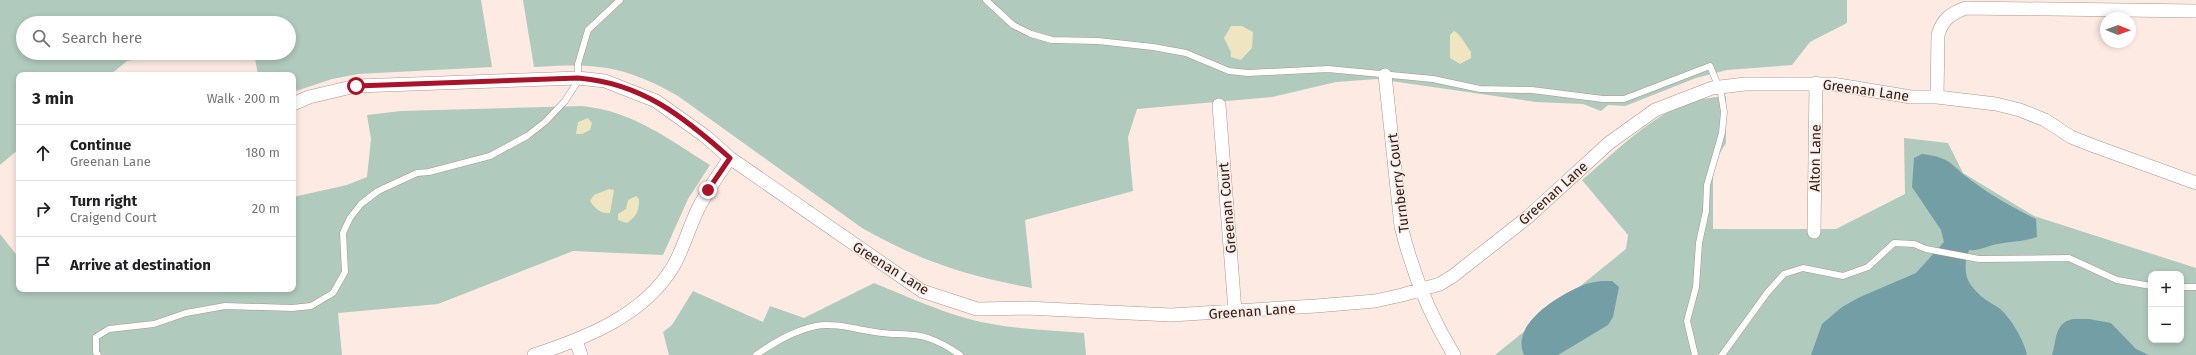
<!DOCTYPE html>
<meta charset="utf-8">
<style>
:root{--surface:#fff;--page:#f6f6f6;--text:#202124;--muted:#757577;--line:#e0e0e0}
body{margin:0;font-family:"Fira Sans",sans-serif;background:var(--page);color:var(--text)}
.controls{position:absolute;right:12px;bottom:12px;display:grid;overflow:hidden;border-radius:8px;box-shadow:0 2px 6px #0003}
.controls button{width:36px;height:36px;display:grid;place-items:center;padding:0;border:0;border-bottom:1px solid var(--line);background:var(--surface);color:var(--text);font:20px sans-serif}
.compass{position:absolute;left:2100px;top:12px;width:36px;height:36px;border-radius:50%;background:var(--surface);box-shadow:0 2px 6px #0003;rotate:91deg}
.stop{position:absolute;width:12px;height:12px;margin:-9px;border:3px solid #a91229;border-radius:50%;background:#fff}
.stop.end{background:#a91229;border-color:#fff;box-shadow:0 1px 4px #0008}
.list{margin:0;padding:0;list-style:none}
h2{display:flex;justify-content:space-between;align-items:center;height:52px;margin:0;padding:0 16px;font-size:17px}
h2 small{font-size:13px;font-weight:400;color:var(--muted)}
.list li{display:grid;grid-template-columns:26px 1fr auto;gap:12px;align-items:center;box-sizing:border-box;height:56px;padding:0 16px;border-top:1px solid var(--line)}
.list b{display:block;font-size:15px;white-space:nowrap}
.list p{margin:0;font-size:13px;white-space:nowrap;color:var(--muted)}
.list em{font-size:13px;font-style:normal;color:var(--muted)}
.icon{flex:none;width:22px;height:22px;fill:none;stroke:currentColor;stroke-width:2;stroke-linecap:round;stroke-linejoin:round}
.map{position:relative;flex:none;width:2196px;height:355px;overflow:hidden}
.search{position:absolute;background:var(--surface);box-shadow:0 2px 6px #0003;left:16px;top:16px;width:280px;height:44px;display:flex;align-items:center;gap:10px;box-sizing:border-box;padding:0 14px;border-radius:22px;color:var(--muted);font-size:15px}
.panel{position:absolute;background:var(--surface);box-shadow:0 2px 6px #0003;left:16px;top:72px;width:280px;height:220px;border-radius:8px}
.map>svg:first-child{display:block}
.green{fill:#b0cabd;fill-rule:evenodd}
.sand{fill:#efe5c0}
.water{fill:#749ea6}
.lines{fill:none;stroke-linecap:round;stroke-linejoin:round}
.service-casing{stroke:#ab958d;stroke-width:7}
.minor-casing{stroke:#ab958d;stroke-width:14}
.service{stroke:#fff;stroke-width:6}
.minor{stroke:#fff;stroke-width:13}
.route{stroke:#a91229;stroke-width:5}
.labels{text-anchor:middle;stroke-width:3;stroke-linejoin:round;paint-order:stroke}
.street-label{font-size:14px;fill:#2c2320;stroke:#fdeae3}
</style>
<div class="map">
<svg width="2196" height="355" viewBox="0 0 2196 355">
<rect width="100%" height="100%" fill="#fdeae3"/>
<path class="green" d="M0 0H481L492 67 358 74 332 79 293 92V75H258L254 53H289V23H23V53H174L127 61 110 75H19V149L0 165Z
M523 0H1847V23L1810 42 1792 65 1727 70 1696 78 1625 106 1608 105 1601 111 1583 104 1536 102 1377 79 1336 82 1272 97 1137 109 1128 137 1133 191 1025 220 1032 288C967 276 920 261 862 228L678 96C624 65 595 63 534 67Z
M1726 96V143L1713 164V229H1836L1905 194 1904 138 1948 143 1963 173 2034 216 2196 268V355H1495L1626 249 1628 235 1582 180C1616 152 1652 113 1696 100 1706 98 1716 97 1726 96ZM2151 274H2181V340H2151Z
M582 106C633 111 668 139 710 165L688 199 663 255 573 251 438 304 338 313 342 355H0V234L19 258V289H44L46 292 52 289H293V197L347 185 367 177 371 139 367 115 401 111Z
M874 283C906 296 936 310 969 319 1006 329 1046 330 1084 333L1086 355H669L663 332 672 325 693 291 763 322 770 306 804 318Z"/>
<path class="sand" d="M1231 26H1242L1253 32 1252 48 1241 60 1231 57V52L1224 38Z
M1454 31C1461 34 1466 46 1471 52V58L1460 64 1450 58V35Z
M588 118 592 123 590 130 582 134H576L578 122Z
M609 189 614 190 610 213C600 214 595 208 590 201L594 195Z
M636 196 639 199C639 211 637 216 627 223L618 220V214L626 209 628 200Z"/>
<path class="water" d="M1922 154C1953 158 1950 165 1972 181 1992 196 2014 208 2036 219L2037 237C2021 242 2012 241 1997 244 1987 246 1979 251 1969 250 1961 274 1967 285 1986 300 1990 303 1995 305 1999 308 2011 318 2024 340 2027 355H1811L1822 324 1842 307 1860 297 1916 273 1944 242 1941 230 1912 187 1914 158Z
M1602 281H1612L1619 287 1613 317 1608 325 1558 355H1524C1510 324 1558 296 1581 286 1587 283 1595 282 1602 281Z
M2073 319H2089L2111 323 2136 349 2149 355H2052C2057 340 2054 323 2073 319Z"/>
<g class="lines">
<g class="service-casing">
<path id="service" d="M986 0 1013 25 1031 34 1052 40 1098 41 1153 47 1186 53 1229 71 1248 73 1328 69 1433 79 1480 89 1532 90 1603 99H1624L1710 66 1721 93 1724 112 1722 133 1707 185 1706 211 1699 243 1696 287 1687 321 1695 355
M2181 287H2196
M98 355 96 352V337L109 329 154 324 186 313 225 306 292 308 311 306 333 293 345 272 343 233 350 218 361 204 378 191 417 173 429 172 490 156 527 136 545 122 565 101 578 81V64L588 30 620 0
M756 355C775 342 793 331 816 326 835 322 862 331 882 333 898 335 913 333 928 338 940 342 949 347 960 355
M1722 355 1767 293 1784 274 1803 268 1843 276 1868 267 1894 243 1914 244 1926 249 1979 259 2069 258 2117 280 2151 286"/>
</g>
<g class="minor-casing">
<path id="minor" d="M1385 75 1401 226C1412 271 1430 316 1454 355
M1937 97 1938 35C1942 20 1951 13 1966 8L2196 11
M293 104 309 97 356 86 578 78 605 81 656 101 705 136 730 158 922 291 977 309 1026 308 1171 315 1316 306 1375 301 1402 295 1440 284 1453 276 1528 217 1609 143 1655 110 1712 88 1745 84H1832L1911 97H1937L1996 104 2020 110 2045 120 2071 137 2094 146 2196 183
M1219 105 1235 311
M1814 232 1816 83
M576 341 581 355
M534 355C586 338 645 315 674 265 684 247 689 227 698 209 707 191 718 175 730 158"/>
</g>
<use href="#service" class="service"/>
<use href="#minor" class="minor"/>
</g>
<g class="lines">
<path class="route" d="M356 86 578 78C642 83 684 117 730 158L708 190"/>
</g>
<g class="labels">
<g class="street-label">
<text transform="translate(1866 90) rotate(8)" y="5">Greenan Lane</text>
<text transform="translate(1815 158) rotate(-89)" y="5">Alton Lane</text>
<text transform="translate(1398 183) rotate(-97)" y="5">Turnberry Court</text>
<text transform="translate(1553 193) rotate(-42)" y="5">Greenan Lane</text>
<text transform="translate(1227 208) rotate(-95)" y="5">Greenan Court</text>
<text transform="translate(891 268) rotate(32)" y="5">Greenan Lane</text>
<text transform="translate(1252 311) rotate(-4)" y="5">Greenan Lane</text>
</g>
</g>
</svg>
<div class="controls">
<button>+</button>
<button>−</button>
</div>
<svg class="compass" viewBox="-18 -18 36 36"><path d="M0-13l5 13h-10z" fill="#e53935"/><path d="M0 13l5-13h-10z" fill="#757577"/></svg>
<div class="stop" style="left:356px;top:86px"></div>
<div class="stop end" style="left:708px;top:190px"></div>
<div class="search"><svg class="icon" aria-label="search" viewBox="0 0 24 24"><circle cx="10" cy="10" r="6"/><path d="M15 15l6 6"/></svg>Search here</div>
<section class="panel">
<h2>3 min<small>Walk · 200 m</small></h2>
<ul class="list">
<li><svg class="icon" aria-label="ahead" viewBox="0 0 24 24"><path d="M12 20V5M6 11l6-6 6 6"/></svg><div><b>Continue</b><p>Greenan Lane</p></div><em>180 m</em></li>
<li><svg class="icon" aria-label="right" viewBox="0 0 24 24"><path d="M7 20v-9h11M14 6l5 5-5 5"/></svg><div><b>Turn right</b><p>Craigend Court</p></div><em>20 m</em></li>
<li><svg class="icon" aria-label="arrive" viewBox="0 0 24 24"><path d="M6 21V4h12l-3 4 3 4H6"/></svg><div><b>Arrive at destination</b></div></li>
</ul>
</section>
</div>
